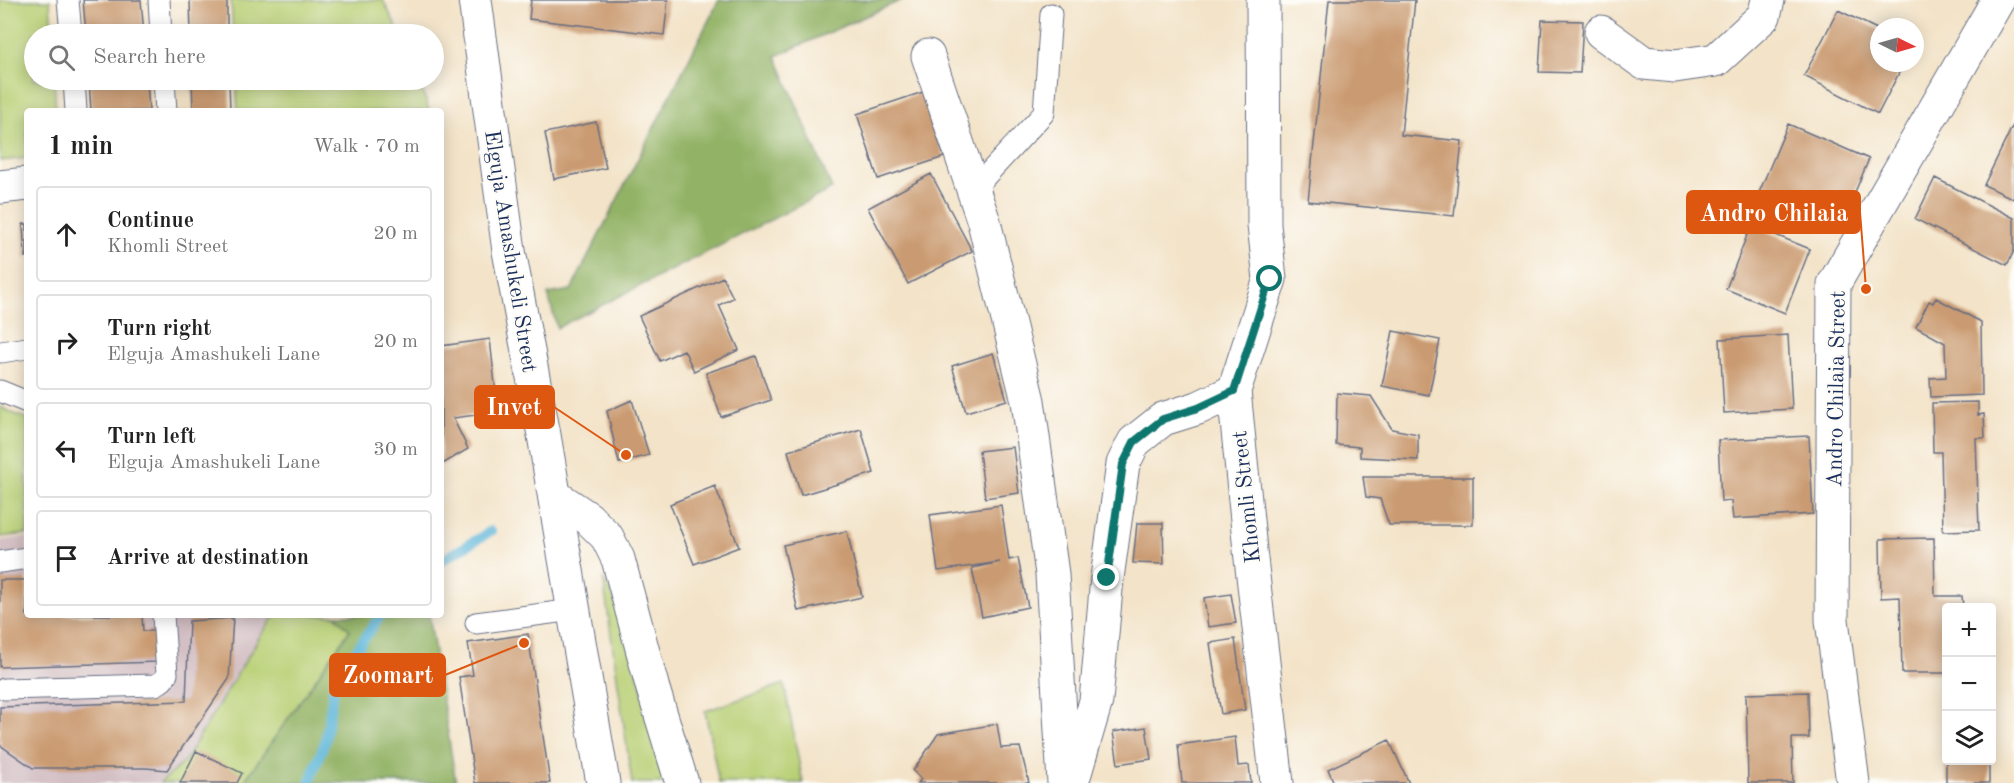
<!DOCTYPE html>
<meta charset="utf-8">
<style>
:root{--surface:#fff;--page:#f6f6f6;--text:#222;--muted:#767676;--line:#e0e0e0}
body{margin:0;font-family:"Old Standard TT",serif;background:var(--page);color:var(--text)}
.controls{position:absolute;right:18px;bottom:18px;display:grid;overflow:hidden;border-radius:6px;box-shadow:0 3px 15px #0003}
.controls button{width:54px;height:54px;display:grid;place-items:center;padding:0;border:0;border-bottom:2px solid var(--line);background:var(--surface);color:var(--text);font:30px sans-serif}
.compass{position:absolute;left:1870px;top:18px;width:54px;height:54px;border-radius:50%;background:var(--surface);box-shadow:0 3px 15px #0003;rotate:95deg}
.stop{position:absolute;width:18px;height:18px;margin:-14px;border:4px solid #0f766e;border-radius:50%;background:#fff}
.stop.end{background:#0f766e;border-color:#fff;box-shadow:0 2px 6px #0008}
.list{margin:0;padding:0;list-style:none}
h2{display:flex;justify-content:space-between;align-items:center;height:78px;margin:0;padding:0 24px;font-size:26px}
h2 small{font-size:20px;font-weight:400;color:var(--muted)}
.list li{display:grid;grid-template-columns:39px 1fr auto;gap:18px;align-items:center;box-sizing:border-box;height:96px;margin:0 12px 12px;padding:0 12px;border:2px solid var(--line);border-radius:6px}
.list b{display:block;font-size:22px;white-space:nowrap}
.list p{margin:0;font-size:20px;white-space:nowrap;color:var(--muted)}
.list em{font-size:20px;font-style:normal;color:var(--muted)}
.icon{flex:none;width:33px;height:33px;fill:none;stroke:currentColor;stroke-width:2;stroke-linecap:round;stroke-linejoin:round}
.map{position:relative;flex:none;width:2014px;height:783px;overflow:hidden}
.search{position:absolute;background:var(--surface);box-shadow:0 3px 15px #0003;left:24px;top:24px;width:420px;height:66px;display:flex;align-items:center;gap:15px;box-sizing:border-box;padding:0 21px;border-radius:33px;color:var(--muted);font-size:22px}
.panel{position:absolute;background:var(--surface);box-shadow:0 3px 15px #0003;left:24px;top:108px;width:420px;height:510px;border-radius:6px}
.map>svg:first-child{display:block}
.industrial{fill:#d2bec3}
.green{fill:#b8cf73;stroke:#6a7f68;stroke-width:1.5}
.forest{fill:#92b265;stroke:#567062;stroke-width:1.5}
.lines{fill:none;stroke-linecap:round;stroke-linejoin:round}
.stream{stroke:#5bb5d8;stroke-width:10}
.building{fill:#ca9b72}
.lane-casing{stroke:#676e83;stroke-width:23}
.street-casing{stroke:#676e83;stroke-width:35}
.secondary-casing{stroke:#676e83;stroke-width:35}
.lane{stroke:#fff;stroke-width:21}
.street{stroke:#fff;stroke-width:33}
.secondary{stroke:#fff;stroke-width:33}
.route{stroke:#0f766e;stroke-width:8}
.labels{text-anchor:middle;stroke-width:4.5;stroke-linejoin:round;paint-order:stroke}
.street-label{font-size:22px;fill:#1b2f5e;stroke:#fdfcf7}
.leader{fill:none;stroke:#de5710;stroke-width:2}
.callout-dot{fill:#de5710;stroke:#fdfcf7;stroke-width:2}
.callout{fill:#de5710;stroke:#de5710;stroke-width:2}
.callout-label{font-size:24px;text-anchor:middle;font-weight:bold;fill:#fff}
</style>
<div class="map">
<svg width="2014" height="783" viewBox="0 0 2014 783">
<rect width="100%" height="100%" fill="#fdfcf7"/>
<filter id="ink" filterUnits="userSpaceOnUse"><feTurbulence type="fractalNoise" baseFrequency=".0167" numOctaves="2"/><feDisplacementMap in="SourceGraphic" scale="12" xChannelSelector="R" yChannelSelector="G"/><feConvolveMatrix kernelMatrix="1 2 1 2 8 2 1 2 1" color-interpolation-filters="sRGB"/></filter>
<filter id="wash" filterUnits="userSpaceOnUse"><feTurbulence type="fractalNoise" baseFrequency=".008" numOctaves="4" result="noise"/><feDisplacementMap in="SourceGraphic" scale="24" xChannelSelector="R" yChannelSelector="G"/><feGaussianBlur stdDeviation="1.35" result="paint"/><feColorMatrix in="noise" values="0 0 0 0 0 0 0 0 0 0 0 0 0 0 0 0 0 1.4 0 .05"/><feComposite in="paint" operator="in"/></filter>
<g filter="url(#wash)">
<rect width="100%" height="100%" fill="#f3e3c8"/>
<path class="industrial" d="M27 537V615H275L259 638 184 762 160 783H0V540Z"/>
<path class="green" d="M0 0H50L52 34H34V80H54L56 111H27V158L0 161Z
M231 0H383L400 34H233Z
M236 80H419L429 111H238Z
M0 407 19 416 27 418V534L0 537Z
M603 578 614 598 671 783H632Z
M275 615H335L350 630 243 783H160L184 762 259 638Z
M784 684 803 783H719L705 711Z"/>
<path class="forest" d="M719 0H902L776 56 832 189 557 328 548 294 571 290Z
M335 615H429L456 783H243L350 630Z"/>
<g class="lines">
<path class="stream" d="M441 561 491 531
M309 783 325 742 335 680 381 615"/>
</g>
<g id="blocks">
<path class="building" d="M83 0H141L144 34H86Z
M190 0H227V34H191Z
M531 0H668L664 35 529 19Z
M1329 0H1415L1401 135 1462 141 1454 216 1308 201Z
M1838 10 1879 30V63H1904L1878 114 1804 76Z
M1542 20 1583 21 1580 73 1539 72Z
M89 80H147L149 111H91Z
M192 80H229L230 111H193Z
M923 92 944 157 878 179 857 114Z
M596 122 606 168 554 179 545 133Z
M2014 123V199L1984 185Z
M1788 124 1869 159 1839 230 1758 195Z
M931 174 972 251 908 284 868 208Z
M1935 178 2014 218V251L2007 265 1915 219Z
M23 224H27V257H25Z
M1751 225 1810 249 1785 313 1726 289Z
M723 277 733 298 719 305 739 350 694 371 684 350 660 361 639 316Z
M1936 298 1981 322 1982 395 1931 397 1930 378 1946 377 1945 343 1916 327 1929 301 1933 303Z
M1393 331 1440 340 1429 395 1382 386Z
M1788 335 1792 409 1724 413 1720 339Z
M490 339 498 412 453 418 468 449 441 465V346Z
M993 353 1007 400 966 412 952 366Z
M756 356 771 400 721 417 706 373Z
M1337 393 1371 396 1392 429 1418 434V460L1360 457V447L1336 445Z
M632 400 649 455 619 463 607 411Z
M1978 402V415L1984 414 1985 438H1976L1979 530 1943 531 1941 452H1933L1932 403Z
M861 429 874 473 801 495 788 451Z
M1809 436 1813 514 1733 519 1731 501 1721 502 1718 440Z
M1013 447 1019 493 985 498 979 451Z
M1363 477H1473V525H1389L1380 499 1366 497Z
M715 486 739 547 694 564 670 504Z
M1001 505 1009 560 1018 558 1028 607 982 617 972 568 1000 562 938 571 930 515Z
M1137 523H1163L1164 564 1133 563Z
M847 531 862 597 798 611 783 545Z
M1934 538 1935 596H1962L1963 608H1946V673H1902L1900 597 1881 598 1880 539Z
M0 580H27V615H142L143 631H156L157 662 0 667Z
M1231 594 1236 623 1208 627 1204 598Z
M233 618 229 679 167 770 146 768H33L0 745V707L186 701 189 621Z
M528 634 550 783H475L459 677 473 675 468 643Z
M1235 639 1245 710 1221 714 1210 643Z
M1808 692 1809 738H1792L1793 783H1748L1746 694Z
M1944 710H1946V727H1945Z
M997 724 1001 748 1020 747 1029 783H918L921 779 913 771 938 734Z
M1146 727 1151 759 1118 764 1113 732Z
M1235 737 1238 766 1249 765 1251 783H1182L1178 745Z
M1389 740 1409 783H1334L1328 769Z
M196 751 242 773 237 783H180Z
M1946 760H1989V783H1946Z"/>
</g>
</g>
<g filter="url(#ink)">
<use href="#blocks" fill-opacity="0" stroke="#676e83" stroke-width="1.5"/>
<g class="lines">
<g class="lane-casing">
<path id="lane" d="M68 0 71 34
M159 0 161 34
M74 80 76 111
M164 80 166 111
M973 190 1044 113 1051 14
M1 352 27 348
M0 391 27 402
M0 562 27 558
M476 623 573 610
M4 689 155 685C162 682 164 680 167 674L163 615"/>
</g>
<g class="street-casing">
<path id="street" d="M1263 0 1264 225 1270 279 1234 391 1250 550 1277 783
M1601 32 1644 63 1675 66 1716 60 1764 16 1768 0
M928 56 984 222 1028 401 1052 574 1064 783
M0 187 27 184
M555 496 588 518 607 537 618 559 653 689 682 783
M1072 783 1096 701 1107 578 1123 464 1134 442 1163 419 1198 408 1234 391
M1853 783 1832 620 1834 284 1998 0"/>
</g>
<g class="secondary-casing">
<path id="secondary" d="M475 0 509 251 544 435 603 783"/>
</g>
<use href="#lane" class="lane"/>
<use href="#street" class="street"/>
<use href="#secondary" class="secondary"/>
</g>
</g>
<g class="lines" filter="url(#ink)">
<path class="route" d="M1107 578 1123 464 1134 442 1163 419 1198 408 1234 391 1270 279"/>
</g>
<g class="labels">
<g class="street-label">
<text transform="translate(512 251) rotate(81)" y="8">Elguja Amashukeli Street</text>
<text transform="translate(1835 389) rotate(-89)" y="8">Andro Chilaia Street</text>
<text transform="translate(1245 497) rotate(-96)" y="8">Khomli Street</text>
</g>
</g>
<path class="leader" d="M1866 289L1860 212M626 455L554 407M524 643L445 675"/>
<g class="callout-dot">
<circle cx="1866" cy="289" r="6"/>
<circle cx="626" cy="455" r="6"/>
<circle cx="524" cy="643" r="6"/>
</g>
<g class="callout">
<rect x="1687" y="191" width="173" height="42" rx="6"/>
<rect x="475" y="386" width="79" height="42" rx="6"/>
<rect x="330" y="654" width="115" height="42" rx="6"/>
</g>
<g class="callout-label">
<text x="1774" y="221">Andro Chilaia</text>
<text x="514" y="415">Invet</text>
<text x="388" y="683">Zoomart</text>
</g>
</svg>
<div class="controls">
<button>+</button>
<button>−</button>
<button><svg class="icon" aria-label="layers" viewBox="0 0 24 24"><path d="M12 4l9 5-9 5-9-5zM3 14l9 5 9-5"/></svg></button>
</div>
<svg class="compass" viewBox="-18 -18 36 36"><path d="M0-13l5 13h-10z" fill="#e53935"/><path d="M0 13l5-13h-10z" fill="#767676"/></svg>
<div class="stop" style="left:1270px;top:279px"></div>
<div class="stop end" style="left:1107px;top:578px"></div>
<div class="search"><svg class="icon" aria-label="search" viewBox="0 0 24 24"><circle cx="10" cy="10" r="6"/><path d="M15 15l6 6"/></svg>Search here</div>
<section class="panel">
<h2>1 min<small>Walk · 70 m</small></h2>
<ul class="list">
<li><svg class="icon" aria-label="ahead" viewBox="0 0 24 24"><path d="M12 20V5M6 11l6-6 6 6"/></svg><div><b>Continue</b><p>Khomli Street</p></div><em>20 m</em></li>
<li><svg class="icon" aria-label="right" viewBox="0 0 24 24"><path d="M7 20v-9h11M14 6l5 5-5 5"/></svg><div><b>Turn right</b><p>Elguja Amashukeli Lane</p></div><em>20 m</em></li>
<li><svg class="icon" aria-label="left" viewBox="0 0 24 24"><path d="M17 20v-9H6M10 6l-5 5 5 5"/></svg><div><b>Turn left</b><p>Elguja Amashukeli Lane</p></div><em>30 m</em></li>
<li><svg class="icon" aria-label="arrive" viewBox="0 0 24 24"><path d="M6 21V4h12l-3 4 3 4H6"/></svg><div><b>Arrive at destination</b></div></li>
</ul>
</section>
</div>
